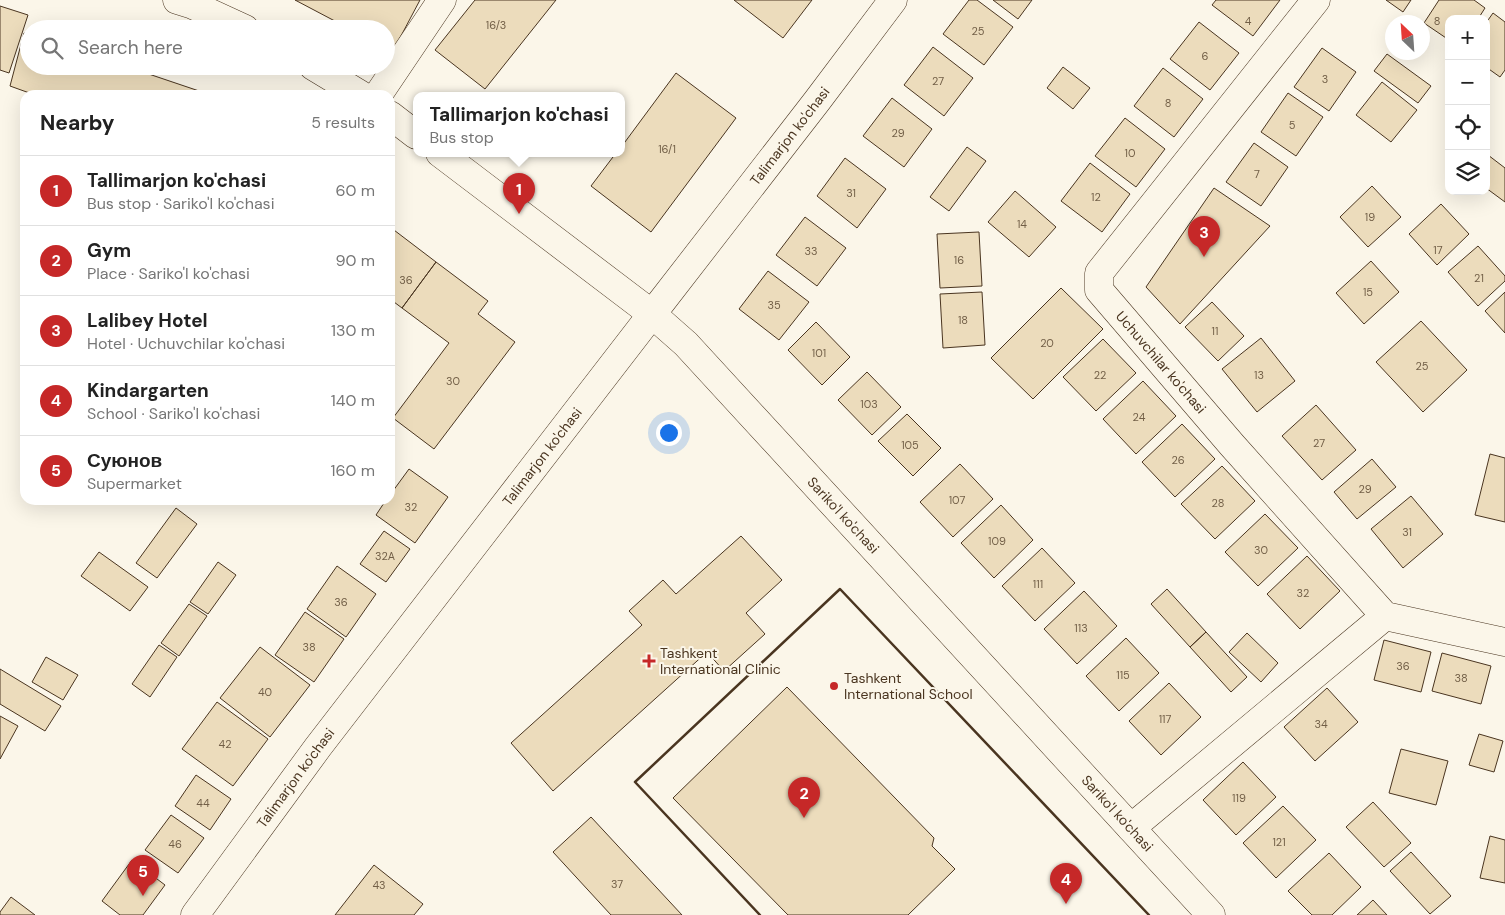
<!DOCTYPE html>
<meta charset="utf-8">
<style>
:root{--surface:#fff;--page:#f6f6f6;--text:#222;--muted:#767676;--line:#e0e0e0;--accent:#c62828}
body{margin:0;font-family:"DM Sans",sans-serif;background:var(--page);color:var(--text)}
.controls{position:absolute;right:15px;top:15px;display:grid;overflow:hidden;border-radius:10px;box-shadow:0 5px 20px #0002}
.controls button{width:45px;height:45px;display:grid;place-items:center;padding:0;border:0;border-bottom:1px solid var(--line);background:var(--surface);color:var(--text);font:25px sans-serif}
.compass{position:absolute;left:1385px;top:15px;width:45px;height:45px;border-radius:50%;background:var(--surface);box-shadow:0 5px 20px #0002;rotate:335deg}
.you{position:absolute;left:668px;top:432px;width:18px;height:18px;margin:-12px;border:4px solid #fff;border-radius:50%;background:#1a73e8;box-shadow:0 0 0 8px #1a73e833}
.badge{display:grid;place-items:center;width:32px;height:32px;border-radius:50%;background:var(--accent);color:#fff;font-size:16px;font-weight:700}
.pin{position:absolute;translate:-50% -41px;filter:drop-shadow(0 1px 2px #0008)}
.pin::after{content:'';position:absolute;top:26px;width:18px;height:15px;background:inherit;clip-path:polygon(0 0,100% 0,50% 100%)}
.popup{position:absolute;left:413px;top:92px;width:212px;height:65px;box-sizing:border-box;display:grid;place-content:center;border-radius:10px;background:var(--surface);filter:drop-shadow(0 1px 4px #0005);font-size:16px;white-space:nowrap;color:var(--muted)}
.popup b{font-size:19px;color:var(--text)}
.popup::after{content:'';position:absolute;left:50%;top:100%;margin-left:-10px;border:10px solid transparent;border-top-color:var(--surface)}
.list{margin:0;padding:0;list-style:none}
h2{display:flex;justify-content:space-between;align-items:center;height:65px;margin:0;padding:0 20px;font-size:21px}
h2 small{font-size:16px;font-weight:400;color:var(--muted)}
.list li{display:grid;grid-template-columns:32px 1fr auto;gap:15px;align-items:center;box-sizing:border-box;height:70px;padding:0 20px;border-top:1px solid var(--line)}
.list b{display:block;font-size:19px;white-space:nowrap}
.list p{margin:0;font-size:16px;white-space:nowrap;color:var(--muted)}
.list em{font-size:16px;font-style:normal;color:var(--muted)}
.icon{flex:none;width:28px;height:28px;fill:none;stroke:currentColor;stroke-width:2;stroke-linecap:round;stroke-linejoin:round}
.map{position:relative;flex:none;width:1505px;height:915px;overflow:hidden}
.search{position:absolute;background:var(--surface);box-shadow:0 5px 20px #0002;left:20px;top:20px;width:375px;height:55px;display:flex;align-items:center;gap:12px;box-sizing:border-box;padding:0 18px;border-radius:28px;color:var(--muted);font-size:19px}
.panel{position:absolute;background:var(--surface);box-shadow:0 5px 20px #0002;left:20px;top:90px;width:375px;height:415px;border-radius:15px}
.map>svg:first-child{display:block}
.building{fill:#ecdcbc;stroke:#4a3520}
.lines{fill:none;stroke-linecap:round;stroke-linejoin:round}
.street-casing{stroke:#4a3520;stroke-width:29}
.secondary-casing{stroke:#4a3520;stroke-width:29}
.street{stroke:#fbf6e9;stroke-width:28}
.secondary{stroke:#fbf6e9;stroke-width:28}
.wall{stroke:#4a3520;stroke-width:2.5}
.poi-dot{fill:#c62828;stroke:#fbf6e9;stroke-width:2}
.labels{text-anchor:middle;stroke-width:4;stroke-linejoin:round;paint-order:stroke}
.number-label{font-size:11px;fill:#725f47}
.street-label{font-size:14px;fill:#4a3520;stroke:#fbf6e9}
.poi-label{font-size:14px;fill:#4a3520;stroke:#fbf6e9;text-anchor:start}
</style>
<div class="map">
<svg width="1505" height="915" viewBox="0 0 1505 915">
<rect width="100%" height="100%" fill="#fbf6e9"/>
<path class="building" d="M295 0H420L393 51 386 47V29H350Z
M475 0H556L485 89 435 50Z
M734 0H812L783 38Z
M969 0H977L1013 27 984 65 943 34Z
M993 0H1032L1018 19Z
M1216 0H1280L1253 36 1212 5Z
M1386 0H1411L1403 12Z
M1439 0H1474L1485 8 1478 19H1449V40L1424 23Z
M0 6 28 15 9 73 0 70Z
M1493 13 1505 22V70L1500 77 1486 67V23Z
M1199 22 1239 53 1210 90 1170 59Z
M24 33 29 34V66H125L211 95H35L10 86Z
M933 47 973 78 944 116 904 85Z
M1322 48 1356 72 1329 111 1294 87Z
M1387 54 1431 86 1418 103 1374 71Z
M1063 67 1090 88 1073 109 1047 88Z
M1163 68 1203 99 1174 137 1134 106Z
M676 73 736 118 651 232 591 186 616 153H622V146Z
M1382 82 1417 110 1391 142 1356 115Z
M1288 93 1323 117 1296 156 1261 132Z
M892 98 932 129 904 167 863 136Z
M1125 118 1165 149 1136 187 1095 156Z
M1254 143 1288 167 1261 206 1226 182Z
M967 147 986 161 949 211 930 197Z
M1488 155 1505 168V202L1486 188V157Z
M845 158 886 189 857 228 817 196Z
M1090 163 1130 194 1102 232 1061 201Z
M1372 186 1401 217 1368 247 1340 217Z
M1214 188 1270 226 1180 324 1146 287Z
M1015 191 1056 227 1029 257 988 222Z
M1441 204 1469 234 1437 265 1409 234Z
M805 217 846 248 817 286 776 255Z
M390 227 436 262 402 308 390 299Z
M979 232 982 286 940 288 937 234Z
M1478 246 1505 276V281L1478 306 1448 272Z
M1371 261 1399 292 1364 324 1336 293Z
M436 262 488 301 478 314 515 342 434 449 393 418 449 343 402 308Z
M768 271 809 302 779 340 739 309Z
M1061 288 1103 329 1033 399 991 358Z
M982 292 985 345 943 348 940 294Z
M1505 292V333L1485 311Z
M1212 302 1244 336 1218 361 1185 327Z
M1421 321 1467 370 1423 412 1376 362Z
M816 322 850 357 822 385 788 350Z
M1261 338 1295 381 1257 412 1222 369Z
M1103 339 1136 373 1096 411 1063 377Z
M867 372 901 407 872 435 838 400Z
M1143 381 1176 416 1136 454 1103 419Z
M1316 405 1356 450 1322 480 1282 436Z
M907 414 941 448 913 476 878 441Z
M1182 424 1215 459 1175 497 1142 462Z
M1490 454 1505 458V522L1475 515Z
M1372 459 1396 487 1357 519 1334 492Z
M960 464 993 499 953 537 920 502Z
M1222 466 1255 501 1215 539 1181 504Z
M409 469 448 497 415 543 376 515 386 500H390V495Z
M1411 496 1443 534 1403 568 1371 529Z
M1001 505 1033 540 994 578 961 543Z
M176 508 197 524 157 578 136 563Z
M1265 514 1298 548 1258 586 1225 552Z
M384 531 410 549 386 582 360 564Z
M741 536 782 580 746 613 765 634 724 671 707 652 553 791 511 743 642 625 629 611 663 580 676 594Z
M1042 548 1075 583 1035 621 1002 586Z
M99 552 148 587 130 611 81 576Z
M1307 556 1340 591 1300 629 1267 594Z
M218 562 236 575 208 614 190 602Z
M337 566 376 594 346 637 307 609Z
M1167 589 1206 632 1190 647 1151 604Z
M1084 591 1117 626 1077 664 1044 629Z
M189 604 207 616 179 656 161 643Z
M305 612 344 639 314 682 275 655Z
M1206 632 1247 677 1231 692 1190 647Z
M1247 633 1278 663 1261 682 1229 652Z
M1126 638 1159 673 1119 711 1086 676Z
M1384 640 1431 652 1421 692 1374 680Z
M159 645 177 657 150 697 132 684Z
M260 647 310 685 270 737 220 698Z
M1442 653 1491 666 1481 704 1432 691Z
M46 657 78 675 63 700 32 682Z
M0 669 61 706 45 731 0 704Z
M1169 683 1201 717 1161 755 1129 721Z
M787 687 934 838 932 846 955 869 908 915H788L673 798Z
M1327 688 1358 722 1315 761 1284 727Z
M217 702 268 739 233 786 182 749Z
M0 716 18 726 0 759Z
M1479 734 1503 741 1494 772 1469 765Z
M1401 749 1448 761 1436 805 1389 793Z
M1243 762 1276 797 1236 835 1203 800Z
M196 775 231 799 210 830 175 806Z
M1373 802 1411 843 1384 867 1346 827Z
M1283 806 1316 840 1276 878 1243 843Z
M171 815 204 838 178 873 145 850Z
M591 817 682 915H611L553 852Z
M1490 836 1505 840V883L1480 878Z
M1411 852 1451 896 1430 914 1390 871Z
M1329 853 1361 887 1332 915H1312L1288 891Z
M132 860 165 885 143 915H120L102 901Z
M374 865 423 904 414 915H335Z
M11 897 35 915H0V912Z
M1373 900 1387 915H1357Z"/>
<g class="lines">
<g class="street-casing">
<g id="street">
<path id="s1" d="M1316 0 1099 273V290L1232 445 1385 616 1505 642"/>
<path d="M378 95 442 0"/>
<path d="M1131 828 1385 616"/>
<path id="s2" d="M195 915 318 747 652 314"/>
</g>
</g>
<g class="secondary-casing">
<g id="secondary">
<path d="M177 0 193 5 245 29"/>
<path d="M313 66 361 95"/>
<path d="M390 115 416 135"/>
<path id="s3" d="M440 153 652 314 686 344 1211 915"/>
<path id="s4" d="M652 314 817 101 893 0"/>
</g>
</g>
<use href="#street" class="street"/>
<use href="#secondary" class="secondary"/>
<path class="wall" d="M760 915 635 782 840 589 1149 915"/>
</g>
<g class="poi-dot">
<path d="M646.5 653.5h5v5h5v5h-5v5h-5v-5h-5v-5h5z"/>
<circle cx="834" cy="686" r="5"/>
</g>
<g class="labels">
<g class="number-label">
<text x="1248" y="25">4</text>
<text x="1437" y="25">8</text>
<text x="496" y="29">16/3</text>
<text x="978" y="35">25</text>
<text x="1205" y="60">6</text>
<text x="1325" y="83">3</text>
<text x="938" y="85">27</text>
<text x="1168" y="107">8</text>
<text x="1292" y="129">5</text>
<text x="898" y="137">29</text>
<text x="667" y="153">16/1</text>
<text x="1130" y="157">10</text>
<text x="1257" y="178">7</text>
<text x="851" y="197">31</text>
<text x="1096" y="201">12</text>
<text x="1370" y="221">19</text>
<text x="1022" y="228">14</text>
<text x="1438" y="254">17</text>
<text x="811" y="255">33</text>
<text x="959" y="264">16</text>
<text x="1479" y="282">21</text>
<text x="406" y="284">36</text>
<text x="1368" y="296">15</text>
<text x="774" y="309">35</text>
<text x="963" y="324">18</text>
<text x="1215" y="335">11</text>
<text x="1047" y="347">20</text>
<text x="819" y="357">101</text>
<text x="1422" y="370">25</text>
<text x="1100" y="379">22</text>
<text x="1259" y="379">13</text>
<text x="453" y="385">30</text>
<text x="869" y="408">103</text>
<text x="1139" y="421">24</text>
<text x="1319" y="447">27</text>
<text x="910" y="449">105</text>
<text x="1178" y="464">26</text>
<text x="1365" y="493">29</text>
<text x="957" y="504">107</text>
<text x="1218" y="507">28</text>
<text x="411" y="511">32</text>
<text x="1407" y="536">31</text>
<text x="997" y="545">109</text>
<text x="1261" y="554">30</text>
<text x="385" y="560">32A</text>
<text x="1038" y="588">111</text>
<text x="1303" y="597">32</text>
<text x="341" y="606">36</text>
<text x="1081" y="632">113</text>
<text x="309" y="651">38</text>
<text x="1403" y="670">36</text>
<text x="1123" y="679">115</text>
<text x="1461" y="682">38</text>
<text x="265" y="696">40</text>
<text x="1165" y="723">117</text>
<text x="1321" y="728">34</text>
<text x="225" y="748">42</text>
<text x="1239" y="802">119</text>
<text x="203" y="807">44</text>
<text x="1279" y="846">121</text>
<text x="175" y="848">46</text>
<text x="617" y="888">37</text>
<text x="379" y="889">43</text>
</g>
<g class="street-label">
<text dy="5" stroke="none"><textPath href="#s4" startOffset="225">Talimarjon ko'chasi</textPath></text>
<text dy="5" stroke="none"><textPath href="#s1" startOffset="461">Uchuvchilar ko'chasi</textPath></text>
<text dy="5" stroke="none"><textPath href="#s2" startOffset="575">Talimarjon ko'chasi</textPath></text>
<text dy="5" stroke="none"><textPath href="#s3" startOffset="544">Sariko'l ko'chasi</textPath></text>
<text dy="5" stroke="none"><textPath href="#s2" startOffset="170">Talimarjon ko'chasi</textPath></text>
<text dy="5" stroke="none"><textPath href="#s3" startOffset="949">Sariko'l ko'chasi</textPath></text>
</g>
<g class="poi-label">
<text x="660" y="658">Tashkent<tspan x="660" dy="16">International Clinic</tspan></text>
<text x="844" y="683">Tashkent<tspan x="844" dy="16">International School</tspan></text>
</g>
</g>
</svg>
<div class="controls">
<button>+</button>
<button>−</button>
<button><svg class="icon" aria-label="locate" viewBox="0 0 24 24"><circle cx="12" cy="12" r="6"/><path d="M12 2v4M12 18v4M2 12h4M18 12h4"/></svg></button>
<button><svg class="icon" aria-label="layers" viewBox="0 0 24 24"><path d="M12 4l9 5-9 5-9-5zM3 14l9 5 9-5"/></svg></button>
</div>
<svg class="compass" viewBox="-18 -18 36 36"><path d="M0-13l5 13h-10z" fill="#e53935"/><path d="M0 13l5-13h-10z" fill="#767676"/></svg>
<div class="you"></div>
<div class="pin badge" style="left:519px;top:214px">1</div>
<div class="popup"><b>Tallimarjon ko'chasi</b>Bus stop</div>
<div class="pin badge" style="left:804px;top:818px">2</div>
<div class="pin badge" style="left:1204px;top:257px">3</div>
<div class="pin badge" style="left:1066px;top:904px">4</div>
<div class="pin badge" style="left:143px;top:896px">5</div>
<div class="search"><svg class="icon" aria-label="search" viewBox="0 0 24 24"><circle cx="10" cy="10" r="6"/><path d="M15 15l6 6"/></svg>Search here</div>
<section class="panel">
<h2>Nearby<small>5 results</small></h2>
<ul class="list">
<li><span class="badge">1</span><div><b>Tallimarjon ko'chasi</b><p>Bus stop · Sariko'l ko'chasi</p></div><em>60 m</em></li>
<li><span class="badge">2</span><div><b>Gym</b><p>Place · Sariko'l ko'chasi</p></div><em>90 m</em></li>
<li><span class="badge">3</span><div><b>Lalibey Hotel</b><p>Hotel · Uchuvchilar ko'chasi</p></div><em>130 m</em></li>
<li><span class="badge">4</span><div><b>Kindargarten</b><p>School · Sariko'l ko'chasi</p></div><em>140 m</em></li>
<li><span class="badge">5</span><div><b>Суюнов</b><p>Supermarket</p></div><em>160 m</em></li>
</ul>
</section>
</div>
